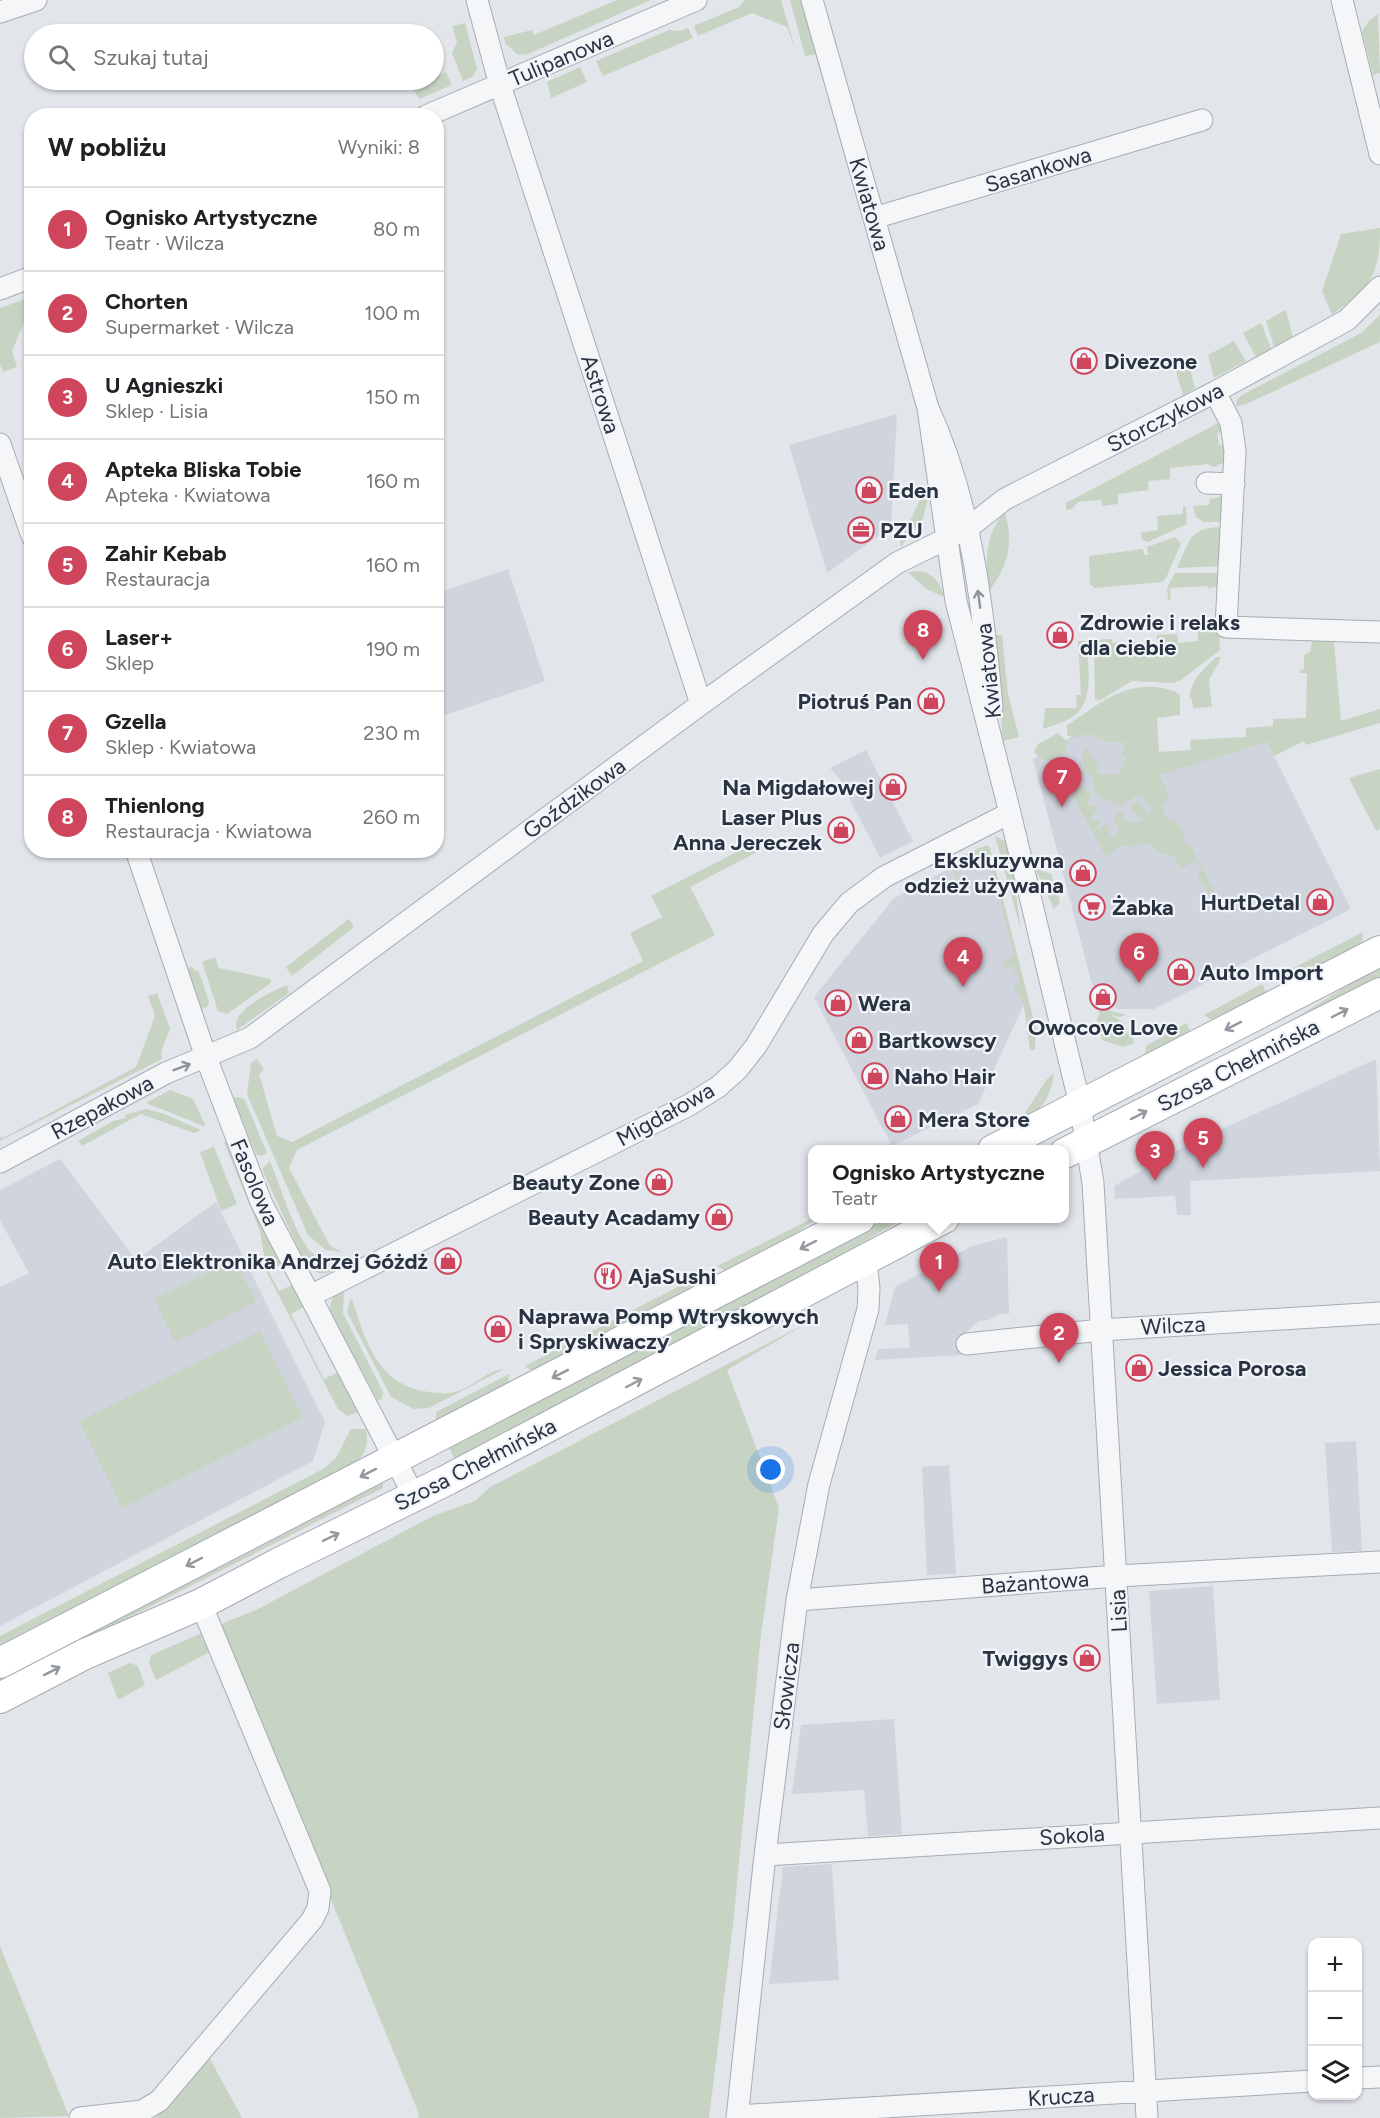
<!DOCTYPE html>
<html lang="pl">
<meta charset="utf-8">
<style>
:root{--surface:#fff;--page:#f2f2f2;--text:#202124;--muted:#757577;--line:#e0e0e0;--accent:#cf465c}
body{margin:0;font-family:Figtree,sans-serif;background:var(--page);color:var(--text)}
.controls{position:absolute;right:18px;bottom:18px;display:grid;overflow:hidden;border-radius:12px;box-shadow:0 2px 4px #0004}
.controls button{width:54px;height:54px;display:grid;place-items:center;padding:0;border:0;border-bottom:2px solid var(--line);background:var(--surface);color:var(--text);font:30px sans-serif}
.you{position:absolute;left:771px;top:1470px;width:21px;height:21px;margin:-15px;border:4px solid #fff;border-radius:50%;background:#1a73e8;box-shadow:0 0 0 9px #1a73e833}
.badge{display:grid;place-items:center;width:39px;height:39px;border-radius:50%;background:var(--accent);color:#fff;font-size:20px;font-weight:700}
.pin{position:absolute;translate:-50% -50px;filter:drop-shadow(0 2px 3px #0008)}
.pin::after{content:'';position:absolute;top:32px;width:21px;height:18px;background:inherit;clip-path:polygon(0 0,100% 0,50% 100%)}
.popup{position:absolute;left:808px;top:1145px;width:261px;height:78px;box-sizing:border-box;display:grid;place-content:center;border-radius:12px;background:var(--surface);filter:drop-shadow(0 2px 4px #0005);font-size:20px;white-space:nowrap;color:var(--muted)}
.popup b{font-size:22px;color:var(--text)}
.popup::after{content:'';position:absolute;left:50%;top:100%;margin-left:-12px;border:12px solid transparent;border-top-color:var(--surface)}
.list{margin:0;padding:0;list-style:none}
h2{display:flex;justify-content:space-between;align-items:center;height:78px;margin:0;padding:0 24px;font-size:26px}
h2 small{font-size:20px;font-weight:400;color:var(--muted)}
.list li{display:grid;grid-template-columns:39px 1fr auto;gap:18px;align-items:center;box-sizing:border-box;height:84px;padding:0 24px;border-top:2px solid var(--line)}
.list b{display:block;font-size:22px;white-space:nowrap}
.list p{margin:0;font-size:20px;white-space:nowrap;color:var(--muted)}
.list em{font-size:20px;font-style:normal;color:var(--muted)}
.icon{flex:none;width:33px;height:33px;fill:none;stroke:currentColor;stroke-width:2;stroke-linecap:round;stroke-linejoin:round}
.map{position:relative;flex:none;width:1380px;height:2118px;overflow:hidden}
.search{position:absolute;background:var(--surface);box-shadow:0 2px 4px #0004;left:24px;top:24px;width:420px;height:66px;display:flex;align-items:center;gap:15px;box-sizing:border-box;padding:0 21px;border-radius:33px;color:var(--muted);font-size:22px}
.panel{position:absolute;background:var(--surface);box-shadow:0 2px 4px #0004;left:24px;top:108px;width:420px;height:750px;border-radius:24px}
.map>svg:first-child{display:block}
.built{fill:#d0d4dc}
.green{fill:#c7d4c3}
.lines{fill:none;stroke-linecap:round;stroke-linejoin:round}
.minor-casing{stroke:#a7acb4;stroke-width:23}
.secondary-casing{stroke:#a7acb4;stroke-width:32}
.minor{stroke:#f5f6f8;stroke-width:21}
.secondary{stroke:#fff;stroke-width:30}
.oneway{stroke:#90949d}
.oneway2{stroke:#9499a0}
.labels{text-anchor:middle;stroke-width:4.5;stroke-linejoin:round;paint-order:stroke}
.street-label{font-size:22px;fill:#2a3342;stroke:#f1f4f8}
.poi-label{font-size:22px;font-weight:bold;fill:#2a3342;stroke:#f1f4f8;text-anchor:start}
</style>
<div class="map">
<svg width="1380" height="2118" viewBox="0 0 1380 2118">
<rect width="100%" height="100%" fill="#e2e5ea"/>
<path class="built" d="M897 414 891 527 827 573 789 445Z
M508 569 545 681 437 718V689L443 687 437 667V593Z
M1125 706 1159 774 1267 742 1351 909 1154 1009H1117L1092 984 1033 759Z
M866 750 913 841 880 858 839 778 830 768Z
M989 847 1026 1000 978 1104 892 1146 814 997 894 898Z
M1376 1059 1380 1171 1190 1181 1191 1215H1177L1175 1196 1115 1199 1114 1186 1187 1145Z
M60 1159 136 1260 216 1202 325 1422 313 1461 0 1626V1287L29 1273 0 1220V1190Z
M1007 1237 1009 1314H998L989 1320 979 1321 960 1338 961 1355 875 1360 878 1349 910 1348 908 1324 885 1325 895 1287 972 1246Z
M1356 1441 1362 1551 1332 1552 1325 1443Z
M949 1465 956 1574 927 1575 922 1467Z
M1213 1586 1220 1700 1157 1704 1149 1591Z
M894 1719 902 1834 868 1836 864 1790 792 1794 801 1725Z
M832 1864 839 1980 769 1984 783 1867Z"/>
<path class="green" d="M617 0H651L528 54 518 55 506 44 504 37 532 30 534 35Z
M745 0H781L796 51 787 27 752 13 698 36 694 26 739 7Z
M790 0H801L817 54 805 56Z
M1378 14 1380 73 1373 75 1362 31 1369 21Z
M465 23 477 69 472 77 463 81 452 53 457 42 452 26Z
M688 28 693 38 603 76 596 61 669 30 680 31Z
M580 67 587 82 551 98 547 82Z
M446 72 452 85 419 99 412 87Z
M1380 228C1380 277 1370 286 1332 315L1322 291 1341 234Z
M31 297V317L25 320 12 351 17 367 3 372 0 364V308Z
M1286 310 1293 337 1274 347 1266 321Z
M1380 315V342L1244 405 1236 406 1237 400 1242 395 1361 333Z
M1261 323 1271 348 1256 357 1243 333Z
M1234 341 1246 361 1214 378 1208 355Z
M1188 362 1195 388 1183 395 1175 368Z
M1222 421 1227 431 1217 433 1219 445 1229 443V460L1214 467 1208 464 1170 468V479L1148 481 1149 490 1118 494V504L1102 506 1101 500 1078 502 1072 509 1066 510V503Z
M928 483H932L923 518 901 547 900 542Z
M1228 495 1223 522H1204L1196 517 1193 506 1209 505 1210 499Z
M1186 506 1187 524 1148 542 1143 540 1140 533 1158 530 1157 516 1183 514V507Z
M1005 512C1014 547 1008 563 989 592 986 562 983 536 1005 512Z
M1223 527 1224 566 1177 568C1189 542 1190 526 1223 527Z
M1175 537 1181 544 1166 578 1162 582 1095 588 1090 584 1089 556 1143 549 1144 555H1148L1147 547Z
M920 571C935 575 939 582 945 597L926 589 908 572Z
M1175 573H1224L1219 585 1208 589 1207 586 1170 588 1171 599 1168 600 1167 588Z
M1213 628 1219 635 1220 650 1181 680 1174 683 1132 681 1099 701 1095 699 1094 640 1112 639V643L1157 642V635L1177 634 1178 643 1198 641V631Z
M993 635H1002L1008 694 1019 737 1003 741Z
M1078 641H1086C1088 663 1095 700 1074 716 1066 722 1053 725 1043 729L1045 708H1077L1076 695H1081Z
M1312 641 1334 642 1341 721 1380 709V723L1306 745 1304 741 1274 756 1267 742 1159 775 1170 797 1162 805 1165 817 1176 821 1185 835 1180 841 1191 846 1218 899 1213 901 1197 875 1201 869 1196 860 1181 869 1175 857 1156 851 1152 844 1141 843 1131 848 1126 845 1117 847 1106 858 1054 759 1042 760 1034 752 1038 744 1058 733 1069 743 1061 758 1064 762H1071L1074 765 1068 772 1079 777 1073 785 1083 787 1092 794 1086 806 1095 805 1097 810 1090 820 1101 821 1096 827 1100 833H1102L1100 828 1106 824 1111 837 1114 836 1119 832 1113 817 1119 812H1123L1125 822H1140L1142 819 1130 808 1134 803H1139L1148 815 1152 812 1142 795C1132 796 1127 804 1117 806L1109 800 1102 801 1092 786 1094 777 1084 770 1082 752 1087 748 1096 761 1098 769 1095 772 1099 775 1119 774 1127 757 1122 754 1126 743 1105 741 1088 733 1075 738 1067 735V725C1101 704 1122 681 1163 688 1170 690 1175 690 1180 695V715L1157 718 1159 752 1191 750 1190 740 1246 737V728L1273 726V719L1306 718 1307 673H1300V670L1304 669V655L1310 652Z
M1216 657H1220V660L1209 680 1212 707 1193 708 1192 699H1190C1189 681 1204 669 1216 657Z
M1380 769V829L1376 831 1349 778Z
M995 836 1005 841 1010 851 1021 930Z
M762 839 767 847 690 887 715 935 297 1150 289 1168 330 1246 343 1252 326 1250 308 1235 247 1094 251 1063 257 1059 264 1069 259 1074 277 1136 292 1142 643 961 630 933 662 917 651 896Z
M987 845 990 848 1036 1029 1035 1050H1030L1024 1006 1013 986 1020 981 1012 965 1005 969 1002 963 1014 956 992 867 974 870 967 856 953 864 960 878H958L951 866 952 860Z
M1035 868 1051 874 1060 902 1054 909Z
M349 919 354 927 292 976 286 967Z
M1363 932 1362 945 1289 982 1284 973Z
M215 957 219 968 271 979V983L227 1014 218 1011 202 962Z
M1380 965V982L1275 1031Z
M191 966 196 971 198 970 209 1001 208 1006 201 1010 188 970Z
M1262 984 1267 994 1213 1021 1204 1015Z
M287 985 289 993 237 1030C229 1011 272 991 287 985Z
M157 993 170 1029 161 1052 162 1059 0 1141V1137L3 1138 136 1067 155 1016 148 996Z
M1104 1009 1126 1015 1119 1017 1109 1014 1115 1017V1020V1017L1125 1024 1127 1033 1131 1035 1168 1016 1131 1035 1135 1043 1123 1047 1102 1040 1097 1018 1100 1014 1098 1011Z
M1186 1023 1191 1032 1145 1056 1146 1046Z
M1054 1073C1051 1095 1045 1107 1026 1119L1025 1113 1047 1079Z
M170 1090 193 1099 206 1127 146 1103Z
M239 1097 245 1100 267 1153 261 1156 256 1154 233 1098Z
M145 1109 162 1113 201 1130 194 1133 141 1114 82 1146 78 1141 113 1121 126 1118 125 1115Z
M224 1142 230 1143 283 1263 269 1272 279 1291 294 1284 306 1306 291 1314 324 1379 339 1372 361 1410 348 1416 338 1409 267 1273 260 1231Z
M214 1147 237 1204 221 1211 200 1152Z
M270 1161C281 1187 293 1230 310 1251 318 1259 327 1258 335 1270 323 1276 314 1274 305 1264L262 1169Z
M813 1218 815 1219 784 1243 726 1272 717 1266Z
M886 1219H902L783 1290 455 1460 448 1445Z
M234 1259 256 1302 175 1342 154 1299Z
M699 1276 697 1287 533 1372 525 1366Z
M344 1289 343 1313 383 1392 382 1398 378 1401 331 1314 330 1305 336 1291Z
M351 1297C366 1338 373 1379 422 1391 434 1393 447 1395 458 1391 474 1386 488 1370 504 1369L429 1408 414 1409 391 1397 347 1312Z
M807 1323 727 1370 779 1508 761 1635 733 1925 709 2118H418L419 2114 220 1629 223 1623 256 1610 433 1516 475 1501 490 1487Z
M260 1331 303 1417 122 1508 79 1421Z
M509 1374 508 1385 436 1423V1412Z
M351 1429H366C369 1443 366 1453 355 1464L245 1521 240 1520 238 1525 211 1539 207 1538 204 1543 0 1648V1636L323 1469 336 1458Z
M383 1481V1488L0 1683V1677Z
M202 1633V1639L212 1651 156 1680 149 1663 151 1655Z
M130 1663 138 1666 145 1685 118 1700 108 1673Z
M0 1946 69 2116 0 2118Z
M208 2055 242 2118H156Z"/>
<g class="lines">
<g class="minor-casing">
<path id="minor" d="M477 0 500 85 701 704
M812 0 928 408C971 501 983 606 992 707
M1342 0 1380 154
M0 12 36 0
M426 116 696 0
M874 218 1202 120
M0 289 32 277
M1215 392 1231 423 1235 451 1226 627 1380 632
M928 408 956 601 1010 813 1080 1105 1093 1183 1147 2118
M0 444 32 536
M1207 483 1234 484
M136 850 206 1057 261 1202 414 1496
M0 1162 166 1073 250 1038 701 704 897 563 968 528 1005 499 1215 392 1347 320 1380 287
M310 1296 689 1105 718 1087 737 1070 756 1046 823 934 849 903 884 877 1010 813
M967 1344 1101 1330 1380 1313
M797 1600 1117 1576 1380 1562
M765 1855 1380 1818
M1358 2078 1380 2077
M737 2116 1312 2081
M80 2118 142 2111 159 2101 312 1920 318 1908 320 1891 201 1604
M737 2118 765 1855 797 1600 819 1484 868 1309 869 1288 866 1262"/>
</g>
<g class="secondary-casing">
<path id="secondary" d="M993 1150 1380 951
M1065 1153 1380 993
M0 1663 860 1218
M0 1698 85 1654 201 1604 279 1563 447 1480 944 1218"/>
</g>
<use href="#minor" class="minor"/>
<use href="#secondary" class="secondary"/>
</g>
<defs><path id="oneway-shaft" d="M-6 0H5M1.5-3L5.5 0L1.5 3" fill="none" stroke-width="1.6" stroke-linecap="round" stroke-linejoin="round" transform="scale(1.5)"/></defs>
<g class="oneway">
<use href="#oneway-shaft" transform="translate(979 599) rotate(-98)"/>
<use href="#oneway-shaft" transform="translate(182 1067) rotate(-21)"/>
</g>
<g class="oneway2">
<use href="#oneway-shaft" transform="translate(1340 1013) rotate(-27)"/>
<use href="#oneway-shaft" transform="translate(1233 1026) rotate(153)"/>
<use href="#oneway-shaft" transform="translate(1139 1115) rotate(-27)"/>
<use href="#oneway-shaft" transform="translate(808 1245) rotate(153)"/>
<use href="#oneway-shaft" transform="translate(560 1374) rotate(153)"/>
<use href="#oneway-shaft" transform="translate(634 1383) rotate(-28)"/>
<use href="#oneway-shaft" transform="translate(368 1473) rotate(153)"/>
<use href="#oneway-shaft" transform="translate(331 1537) rotate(-26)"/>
<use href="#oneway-shaft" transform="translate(194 1562) rotate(153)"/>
<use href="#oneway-shaft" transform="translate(52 1671) rotate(-27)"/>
</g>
<defs>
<g id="shop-ring" transform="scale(1.35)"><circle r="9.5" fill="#f1f4f8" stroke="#cf465c" stroke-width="1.5"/><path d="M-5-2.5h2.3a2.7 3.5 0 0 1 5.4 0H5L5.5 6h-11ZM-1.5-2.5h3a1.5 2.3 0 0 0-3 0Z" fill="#cf465c"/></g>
<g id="office-ring" transform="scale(1.35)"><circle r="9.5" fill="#f1f4f8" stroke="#cf465c" stroke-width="1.5"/><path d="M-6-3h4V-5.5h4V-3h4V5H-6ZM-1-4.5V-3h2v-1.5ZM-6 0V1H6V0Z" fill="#cf465c"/></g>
<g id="supermarket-ring" transform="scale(1.35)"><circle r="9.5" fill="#f1f4f8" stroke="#cf465c" stroke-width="1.5"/><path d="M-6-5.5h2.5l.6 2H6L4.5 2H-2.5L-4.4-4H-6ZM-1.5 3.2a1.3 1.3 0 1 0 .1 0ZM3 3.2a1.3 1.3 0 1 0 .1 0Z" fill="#cf465c"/></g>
<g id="restaurant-ring" transform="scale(1.35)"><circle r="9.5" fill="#f1f4f8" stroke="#cf465c" stroke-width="1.5"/><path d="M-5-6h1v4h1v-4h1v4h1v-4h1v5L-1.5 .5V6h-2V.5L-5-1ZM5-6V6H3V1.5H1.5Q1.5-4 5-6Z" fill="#cf465c"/></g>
</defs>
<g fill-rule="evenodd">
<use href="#shop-ring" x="1084" y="361"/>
<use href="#shop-ring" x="869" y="490"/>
<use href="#office-ring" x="861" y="530"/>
<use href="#shop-ring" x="1060" y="635"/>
<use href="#shop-ring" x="931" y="701"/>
<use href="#shop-ring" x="893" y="787"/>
<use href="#shop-ring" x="841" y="830"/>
<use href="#shop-ring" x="1083" y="873"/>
<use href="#shop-ring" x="1320" y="902"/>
<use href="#supermarket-ring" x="1092" y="907"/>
<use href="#shop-ring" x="1181" y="972"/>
<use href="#shop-ring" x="1103" y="997"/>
<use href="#shop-ring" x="838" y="1003"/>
<use href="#shop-ring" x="859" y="1040"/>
<use href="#shop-ring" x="875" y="1076"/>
<use href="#shop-ring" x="898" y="1119"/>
<use href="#shop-ring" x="659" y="1182"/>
<use href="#shop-ring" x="719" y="1217"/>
<use href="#shop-ring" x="448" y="1261"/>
<use href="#restaurant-ring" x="608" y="1276"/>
<use href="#shop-ring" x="498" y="1329"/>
<use href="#shop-ring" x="1139" y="1368"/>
<use href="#shop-ring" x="1087" y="1658"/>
</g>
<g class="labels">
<g class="street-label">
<text transform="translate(561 58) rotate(-23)" y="8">Tulipanowa</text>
<text transform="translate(1038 169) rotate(-17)" y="8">Sasankowa</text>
<text transform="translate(870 204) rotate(74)" y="8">Kwiatowa</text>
<text transform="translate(601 394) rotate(72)" y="8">Astrowa</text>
<text transform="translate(1165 417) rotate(-27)" y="8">Storczykowa</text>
<text transform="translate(988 671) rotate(-96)" y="8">Kwiatowa</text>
<text transform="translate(574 798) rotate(-36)" y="8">Goździkowa</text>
<text transform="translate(1238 1065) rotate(-27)" y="8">Szosa Chełmińska</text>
<text transform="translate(102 1107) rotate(-28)" y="8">Rzepakowa</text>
<text transform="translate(665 1114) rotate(-29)" y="8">Migdałowa</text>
<text transform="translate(255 1182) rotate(67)" y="8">Fasolowa</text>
<text transform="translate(1173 1325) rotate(-3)" y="8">Wilcza</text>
<text transform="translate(475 1464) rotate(-27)" y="8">Szosa Chełmińska</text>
<text transform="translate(1035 1582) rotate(-4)" y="8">Bażantowa</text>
<text transform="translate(1118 1611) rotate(-93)" y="8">Lisia</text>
<text transform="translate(786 1686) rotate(-83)" y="8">Słowicza</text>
<text transform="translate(1072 1835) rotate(-4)" y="8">Sokola</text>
<text transform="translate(1061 2096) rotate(-4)" y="8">Krucza</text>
</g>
<g class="poi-label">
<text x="1104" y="369">Divezone</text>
<text x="888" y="498">Eden</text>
<text x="880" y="538">PZU</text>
<text x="1080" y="630">Zdrowie i relaks<tspan x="1080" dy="25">dla ciebie</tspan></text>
<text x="912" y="709" text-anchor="end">Piotruś Pan</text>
<text x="874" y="795" text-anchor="end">Na Migdałowej</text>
<text x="822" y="825" text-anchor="end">Laser Plus<tspan x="822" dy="25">Anna Jereczek</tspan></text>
<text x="1064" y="868" text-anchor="end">Ekskluzywna<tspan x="1064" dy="25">odzież używana</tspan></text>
<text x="1300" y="910" text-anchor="end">HurtDetal</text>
<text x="1112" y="915">Żabka</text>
<text x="1200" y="980">Auto Import</text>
<text x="858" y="1011">Wera</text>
<text x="1103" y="1035" text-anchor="middle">Owocove Love</text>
<text x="878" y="1048">Bartkowscy</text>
<text x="894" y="1084">Naho Hair</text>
<text x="918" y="1127">Mera Store</text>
<text x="640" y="1190" text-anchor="end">Beauty Zone</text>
<text x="700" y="1225" text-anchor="end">Beauty Acadamy</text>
<text x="428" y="1269" text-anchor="end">Auto Elektronika Andrzej Góżdż</text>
<text x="628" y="1284">AjaSushi</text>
<text x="518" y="1324">Naprawa Pomp Wtryskowych<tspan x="518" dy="25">i Spryskiwaczy</tspan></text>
<text x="1158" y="1376">Jessica Porosa</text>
<text x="1068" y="1666" text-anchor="end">Twiggys</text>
</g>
</g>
</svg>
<div class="controls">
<button>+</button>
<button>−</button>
<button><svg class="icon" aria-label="layers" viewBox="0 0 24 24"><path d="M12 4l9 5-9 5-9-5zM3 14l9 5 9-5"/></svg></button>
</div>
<div class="you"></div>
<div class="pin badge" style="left:939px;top:1292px">1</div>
<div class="popup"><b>Ognisko Artystyczne</b>Teatr</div>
<div class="pin badge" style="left:1059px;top:1363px">2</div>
<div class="pin badge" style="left:1155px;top:1181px">3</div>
<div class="pin badge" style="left:963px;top:987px">4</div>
<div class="pin badge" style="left:1203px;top:1168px">5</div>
<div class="pin badge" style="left:1139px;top:983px">6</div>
<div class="pin badge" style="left:1062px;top:807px">7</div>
<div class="pin badge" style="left:923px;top:660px">8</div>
<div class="search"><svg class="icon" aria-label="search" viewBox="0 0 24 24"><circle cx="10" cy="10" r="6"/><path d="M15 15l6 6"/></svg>Szukaj tutaj</div>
<section class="panel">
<h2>W pobliżu<small>Wyniki: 8</small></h2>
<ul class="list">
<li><span class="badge">1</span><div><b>Ognisko Artystyczne</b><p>Teatr · Wilcza</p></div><em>80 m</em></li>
<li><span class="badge">2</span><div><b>Chorten</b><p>Supermarket · Wilcza</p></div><em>100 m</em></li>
<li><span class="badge">3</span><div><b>U Agnieszki</b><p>Sklep · Lisia</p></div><em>150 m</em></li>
<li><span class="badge">4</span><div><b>Apteka Bliska Tobie</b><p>Apteka · Kwiatowa</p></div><em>160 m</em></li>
<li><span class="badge">5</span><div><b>Zahir Kebab</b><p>Restauracja</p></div><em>160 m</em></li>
<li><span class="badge">6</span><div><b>Laser+</b><p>Sklep</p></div><em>190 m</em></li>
<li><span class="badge">7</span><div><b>Gzella</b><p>Sklep · Kwiatowa</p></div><em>230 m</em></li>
<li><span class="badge">8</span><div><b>Thienlong</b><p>Restauracja · Kwiatowa</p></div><em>260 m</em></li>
</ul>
</section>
</div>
